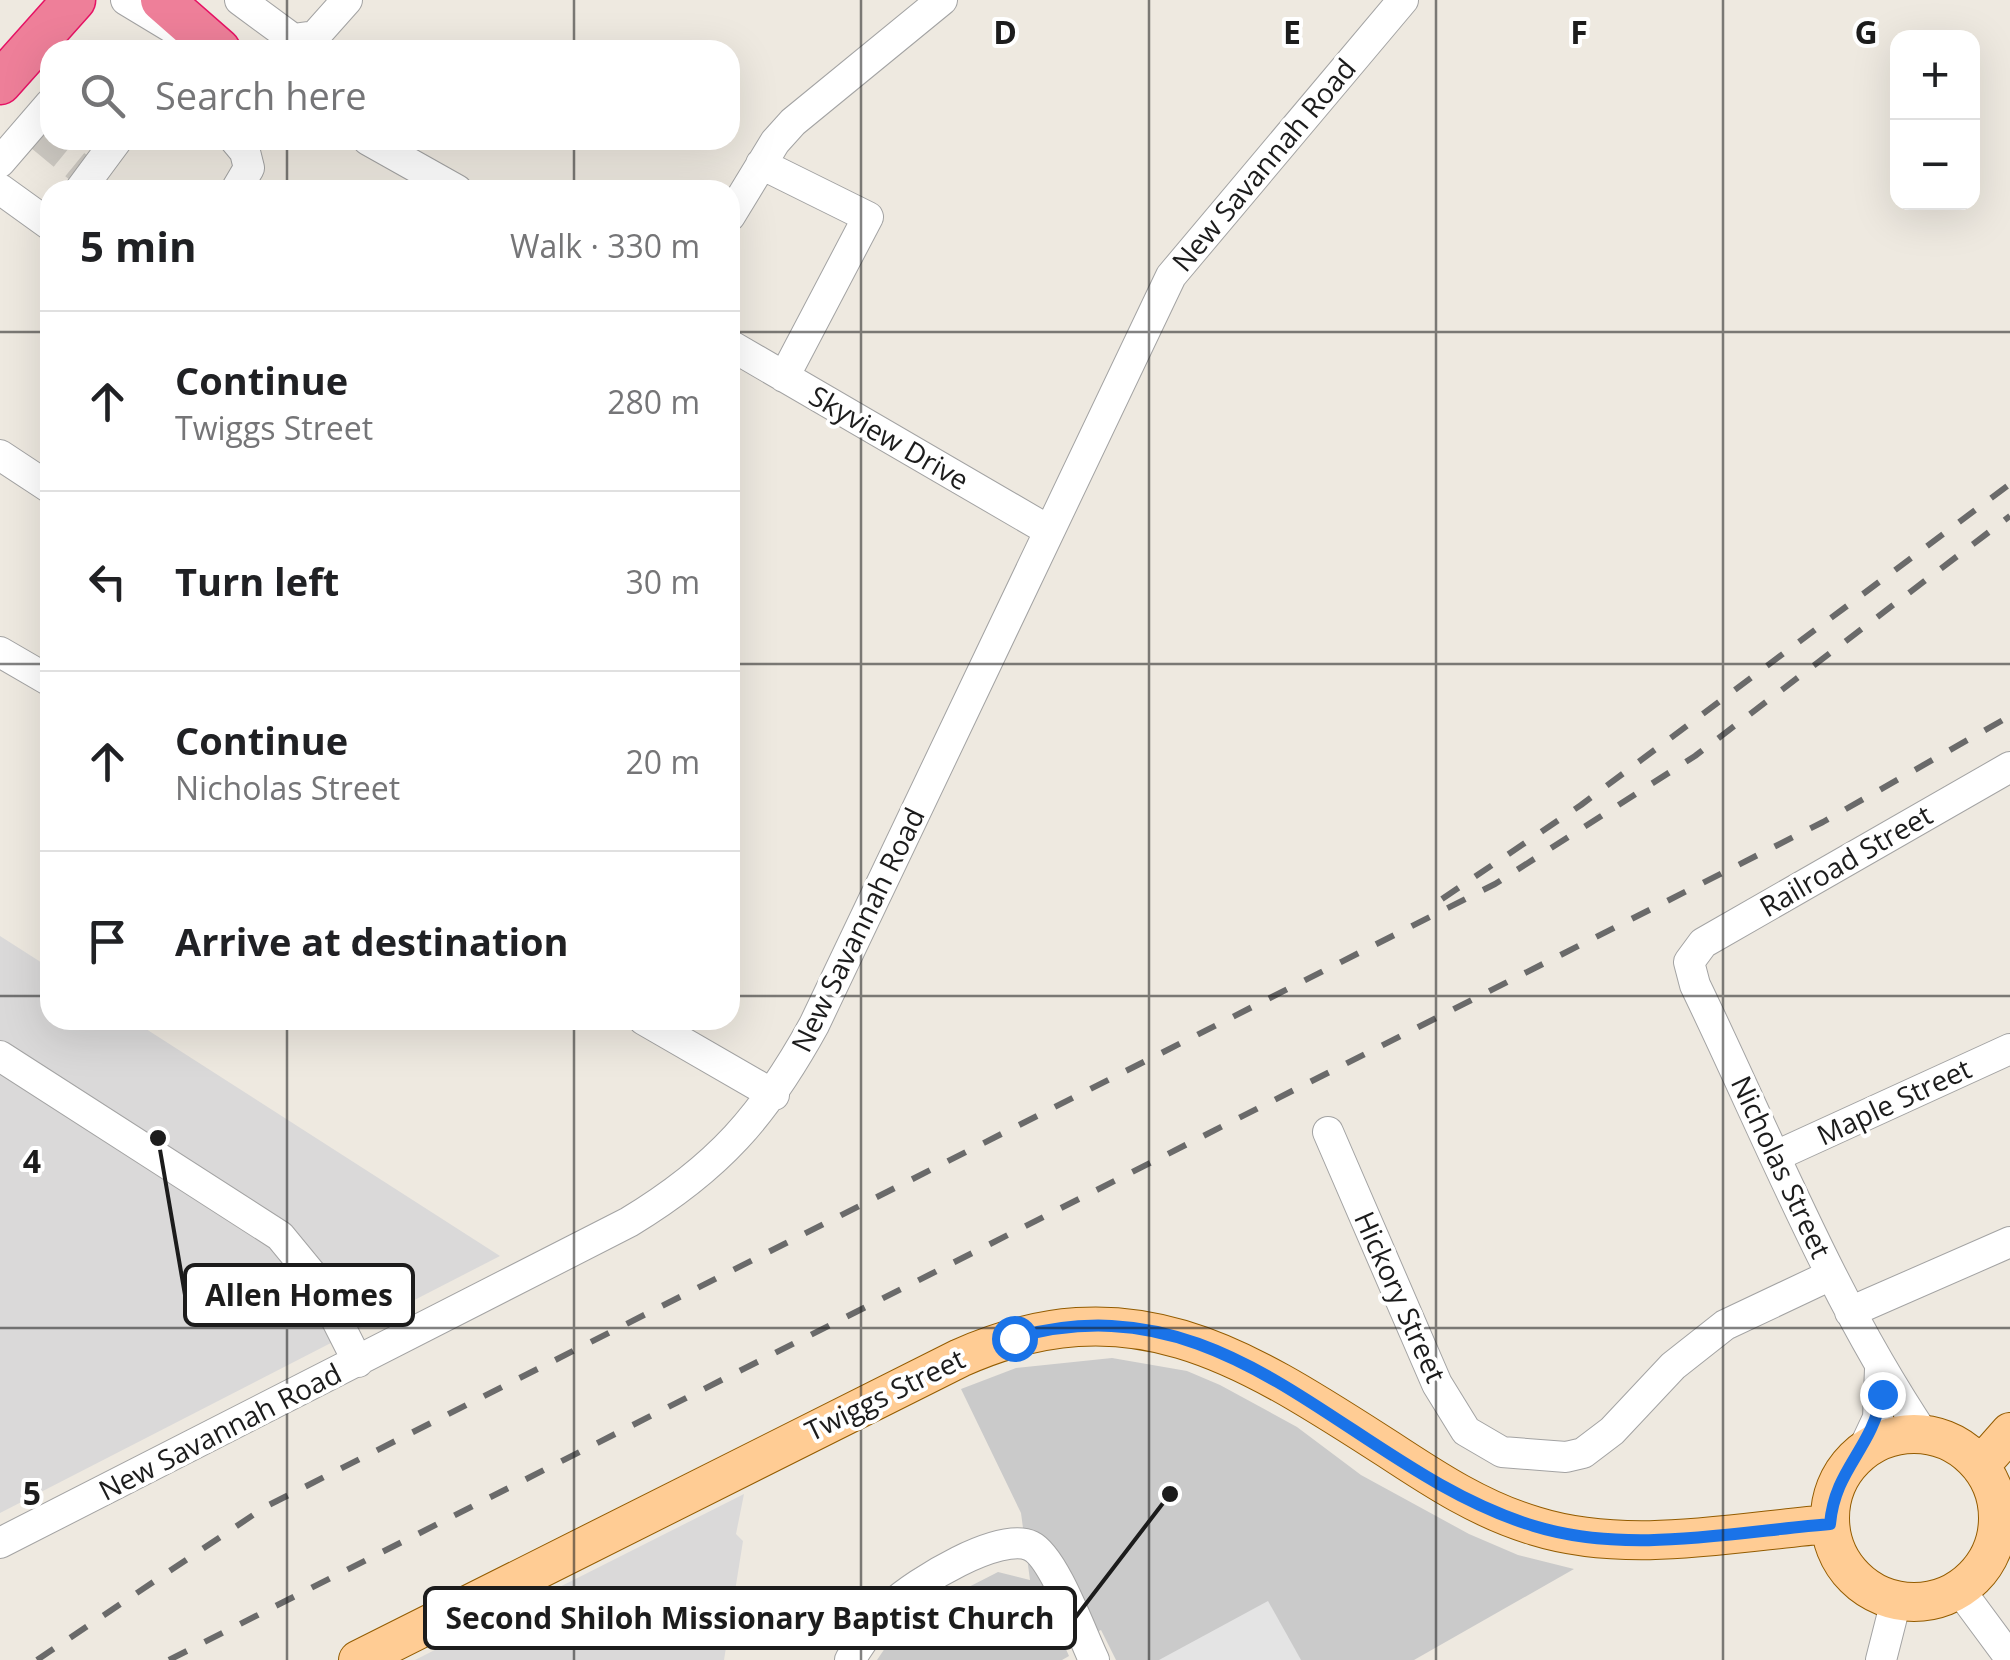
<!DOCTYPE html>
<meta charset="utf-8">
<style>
:root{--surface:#fff;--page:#f2f2f2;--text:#202124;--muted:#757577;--line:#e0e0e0}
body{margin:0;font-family:"Open Sans",sans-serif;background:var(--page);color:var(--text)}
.controls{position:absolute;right:30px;top:30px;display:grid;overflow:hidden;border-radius:20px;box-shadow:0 10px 40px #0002}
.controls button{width:90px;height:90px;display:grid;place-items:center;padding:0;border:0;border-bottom:2px solid var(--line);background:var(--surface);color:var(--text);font:50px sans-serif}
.stop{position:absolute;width:30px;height:30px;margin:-22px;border:8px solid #1a73e8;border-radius:50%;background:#fff}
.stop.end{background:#1a73e8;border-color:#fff;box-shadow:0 2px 10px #0008}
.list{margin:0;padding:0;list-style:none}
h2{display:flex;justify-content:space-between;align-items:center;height:130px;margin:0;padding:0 40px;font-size:42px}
h2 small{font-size:32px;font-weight:400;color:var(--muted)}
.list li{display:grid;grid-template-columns:65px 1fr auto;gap:30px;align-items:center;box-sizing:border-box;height:180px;padding:0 40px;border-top:2px solid var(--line)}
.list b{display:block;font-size:38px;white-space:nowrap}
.list p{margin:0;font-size:32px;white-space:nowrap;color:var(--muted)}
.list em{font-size:32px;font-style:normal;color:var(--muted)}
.icon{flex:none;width:55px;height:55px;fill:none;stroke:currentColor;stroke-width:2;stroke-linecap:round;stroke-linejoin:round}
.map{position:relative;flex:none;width:2010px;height:1660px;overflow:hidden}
.search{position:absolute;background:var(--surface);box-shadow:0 10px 40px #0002;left:40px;top:40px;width:700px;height:110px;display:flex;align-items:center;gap:25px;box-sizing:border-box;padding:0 35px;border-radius:30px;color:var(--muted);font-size:38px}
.panel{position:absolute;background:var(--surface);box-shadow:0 10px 40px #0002;left:40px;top:180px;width:700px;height:850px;border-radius:30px}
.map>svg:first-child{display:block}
.residential{fill:#dad9d9}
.religious{fill:#cacaca}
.parking{fill:#e4e4e4}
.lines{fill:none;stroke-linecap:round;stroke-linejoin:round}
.minor-tunnel{stroke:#cecac3;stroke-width:30;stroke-dasharray:30 15;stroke-linecap:butt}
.minor-casing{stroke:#a3a3a3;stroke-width:32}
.major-casing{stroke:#935c00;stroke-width:40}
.highway-casing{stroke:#e61365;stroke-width:45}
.minor{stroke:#fff;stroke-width:30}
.major{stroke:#ffcc94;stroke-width:38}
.highway{stroke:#ee7f99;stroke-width:42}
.rail{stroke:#6a6a6a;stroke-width:6;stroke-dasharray:20 20;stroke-linecap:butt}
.route{stroke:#1a73e8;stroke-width:12}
.grid{fill:none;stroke:#1c1c1c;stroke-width:2.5;stroke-opacity:0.55}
.labels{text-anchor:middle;stroke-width:8;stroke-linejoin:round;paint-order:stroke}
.street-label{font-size:28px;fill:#1c1c1c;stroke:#fff}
.grid-label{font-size:32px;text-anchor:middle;font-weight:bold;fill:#1c1c1c;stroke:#fff;stroke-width:8;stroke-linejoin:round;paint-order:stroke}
.leader{fill:none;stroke:#1c1c1c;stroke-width:4}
.callout-dot{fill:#1c1c1c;stroke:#fff;stroke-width:4}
.callout{fill:#fff;stroke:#1c1c1c;stroke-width:4}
.callout-label{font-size:30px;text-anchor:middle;font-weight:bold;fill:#1c1c1c}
</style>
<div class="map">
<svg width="2010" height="1660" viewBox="0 0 2010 1660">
<rect width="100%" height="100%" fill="#eee9e0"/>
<path class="residential" d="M0 936 50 968V1020H132L500 1256 0 1513Z
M744 1494 736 1534 743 1541 724 1660H415Z"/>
<path class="religious" d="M1112 1358 1187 1371 1220 1385 1297 1427 1361 1475 1469 1534 1518 1555 1574 1569 1414 1660H1116L1101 1630 1065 1647 1069 1656 1062 1660H877L900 1626 916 1614 998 1572 1030 1580 1021 1513 961 1389 1016 1368Z"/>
<path class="parking" d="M1268 1601 1301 1660H1159Z"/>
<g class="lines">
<path class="minor-tunnel" d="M40 136 79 168"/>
<g class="minor-casing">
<path id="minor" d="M126 0 179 32
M240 0 293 39 285 50
M293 39 315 36 347 0
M235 140 245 152 249 168 236 190
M368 140 457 190
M0 162 50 104
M761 164 868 217 784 377
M0 189 50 225
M80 190 117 140
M730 216 775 142 793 122 942 0
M730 345 1048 530
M0 455 50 488
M0 652 50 681
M644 1020 774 1095
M0 1056 280 1236 317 1281 358 1362
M1328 1132 1437 1384 1466 1431 1502 1452 1566 1457 1583 1453 1612 1431 1673 1366 1725 1325 1831 1275
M1778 1155 2010 1049
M1850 1312 2010 1242
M1924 1435C1830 1295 1768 1136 1695 985L1689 962 1703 943 2010 767
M1862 1452 1878 1418 1880 1369
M0 1543 629 1222C718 1168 764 1116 814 1025L1171 276 1403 0
M1959 1589 2010 1658
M850 1660C862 1640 875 1621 892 1605 915 1583 1000 1531 1031 1546 1054 1557 1082 1635 1094 1660
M1881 1660 1896 1601"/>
</g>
<g class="major-casing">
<path id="major" d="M1830 1518a84 84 0 1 1 168 0a84 84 0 1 1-168 0Z
M1980 1466 2010 1432
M358 1660 960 1358C1132 1281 1246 1358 1388 1449 1435 1480 1481 1510 1535 1526 1628 1555 1735 1532 1829 1524"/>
</g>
<g class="highway-casing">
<path id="highway" d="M162 0 219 50
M0 83 74 0"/>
</g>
<use href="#minor" class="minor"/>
<use href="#major" class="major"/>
<use href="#highway" class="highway"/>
<path class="rail" d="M1442 899 1581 805 2010 484
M37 1660 265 1507 1495 884 1695 756 2010 516
M169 1660 1823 822 2010 716"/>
</g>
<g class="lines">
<path class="route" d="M1014 1338C1232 1275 1350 1470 1534 1526 1628 1555 1734 1532 1830 1524 1835 1468 1872 1450 1882 1394"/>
</g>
<path class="grid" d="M287 0V50M574 0V50M861 0V1660M1149 0V1660M1436 0V1660M1723 0V1660M287 140V190M574 140V190M0 332H50M730 332H2010M0 664H50M730 664H2010M0 996H50M730 996H2010M287 1020V1660M574 1020V1660M0 1328H2010"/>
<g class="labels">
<g class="street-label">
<text transform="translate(1264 165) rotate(-50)" y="10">New Savannah Road</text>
<text transform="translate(889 438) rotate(30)" y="10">Skyview Drive</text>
<text transform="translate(1846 861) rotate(-30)" y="10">Railroad Street</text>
<text transform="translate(858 930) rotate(-64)" y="10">New Savannah Road</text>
<text transform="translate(1894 1102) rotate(-25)" y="10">Maple Street</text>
<text transform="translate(1781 1167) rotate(65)" y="10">Nicholas Street</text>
<text transform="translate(1400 1297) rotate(66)" y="10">Hickory Street</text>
<text transform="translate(885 1395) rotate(-26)" y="10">Twiggs Street</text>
<text transform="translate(220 1432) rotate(-27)" y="10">New Savannah Road</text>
</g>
</g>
<g class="grid-label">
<text x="1005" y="44">D</text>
<text x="1292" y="44">E</text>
<text x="1579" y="44">F</text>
<text x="1866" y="44">G</text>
<text x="32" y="1173">4</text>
<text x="32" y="1505">5</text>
</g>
<path class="leader" d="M158 1138L185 1295M1170 1494L1075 1618"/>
<g class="callout-dot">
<circle cx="158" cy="1138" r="10"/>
<circle cx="1170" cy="1494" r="10"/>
</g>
<g class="callout">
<rect x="185" y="1265" width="228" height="60" rx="10"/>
<rect x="425" y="1588" width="650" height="60" rx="10"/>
</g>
<g class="callout-label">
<text x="299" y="1306">Allen Homes</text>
<text x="750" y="1629">Second Shiloh Missionary Baptist Church</text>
</g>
</svg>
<div class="controls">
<button>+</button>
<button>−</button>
</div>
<div class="stop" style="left:1014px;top:1338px"></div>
<div class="stop end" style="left:1882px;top:1394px"></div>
<div class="search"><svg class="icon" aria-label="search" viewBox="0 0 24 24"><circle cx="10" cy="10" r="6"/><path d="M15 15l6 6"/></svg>Search here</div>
<section class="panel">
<h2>5 min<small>Walk · 330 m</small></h2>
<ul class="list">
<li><svg class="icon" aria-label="ahead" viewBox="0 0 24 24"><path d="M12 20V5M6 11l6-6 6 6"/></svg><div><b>Continue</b><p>Twiggs Street</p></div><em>280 m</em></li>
<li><svg class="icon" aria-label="left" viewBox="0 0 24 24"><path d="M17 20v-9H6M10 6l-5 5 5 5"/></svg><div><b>Turn left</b></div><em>30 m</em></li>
<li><svg class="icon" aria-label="ahead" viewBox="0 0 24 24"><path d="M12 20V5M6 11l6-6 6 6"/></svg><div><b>Continue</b><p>Nicholas Street</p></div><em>20 m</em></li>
<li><svg class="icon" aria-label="arrive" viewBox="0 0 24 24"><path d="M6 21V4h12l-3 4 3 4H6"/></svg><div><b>Arrive at destination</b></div></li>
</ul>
</section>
</div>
